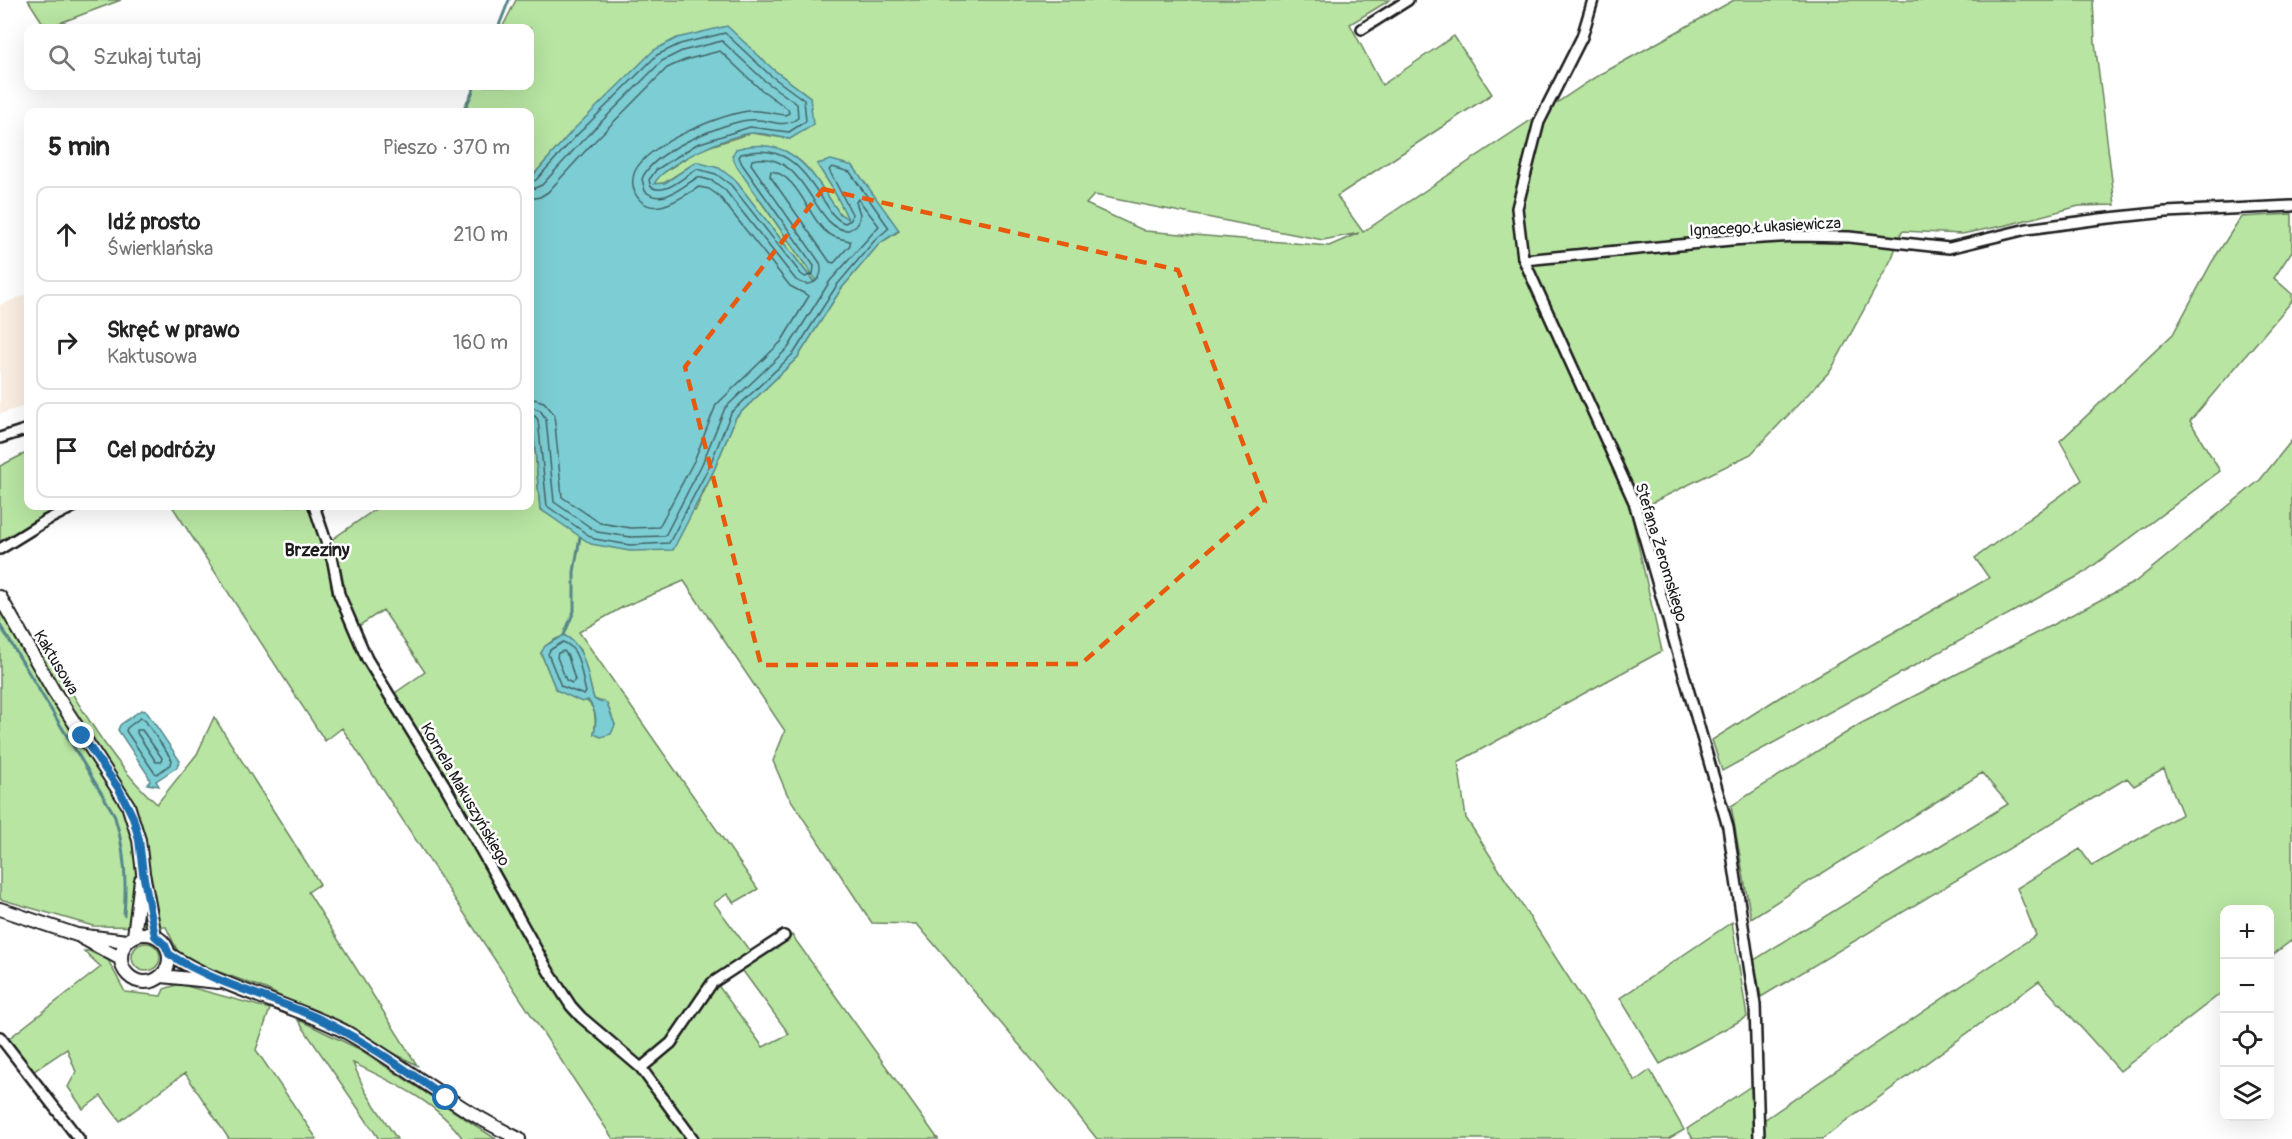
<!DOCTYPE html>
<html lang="pl">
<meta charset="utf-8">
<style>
:root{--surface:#fff;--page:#f2f2f2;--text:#222;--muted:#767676;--line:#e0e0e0}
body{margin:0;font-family:Pangolin,sans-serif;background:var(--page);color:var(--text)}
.controls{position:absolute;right:18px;bottom:18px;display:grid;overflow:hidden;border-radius:12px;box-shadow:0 6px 24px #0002}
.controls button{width:54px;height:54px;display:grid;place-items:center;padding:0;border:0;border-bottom:2px solid var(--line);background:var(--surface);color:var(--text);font:30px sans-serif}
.stop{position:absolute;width:18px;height:18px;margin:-14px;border:4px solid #1f6fb2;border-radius:50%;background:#fff}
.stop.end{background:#1f6fb2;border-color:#fff;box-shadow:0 2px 6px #0008}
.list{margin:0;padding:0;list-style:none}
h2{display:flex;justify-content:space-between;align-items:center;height:78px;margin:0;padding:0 24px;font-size:26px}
h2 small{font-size:20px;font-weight:400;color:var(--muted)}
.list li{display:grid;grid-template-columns:39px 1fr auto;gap:18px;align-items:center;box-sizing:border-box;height:96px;margin:0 12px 12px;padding:0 12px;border:2px solid var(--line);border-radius:12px}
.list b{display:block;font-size:22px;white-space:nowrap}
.list p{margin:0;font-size:20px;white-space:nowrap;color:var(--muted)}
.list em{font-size:20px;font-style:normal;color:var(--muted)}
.icon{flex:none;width:33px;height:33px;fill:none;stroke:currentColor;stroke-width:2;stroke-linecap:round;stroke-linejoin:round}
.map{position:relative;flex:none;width:2292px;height:1139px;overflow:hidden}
.search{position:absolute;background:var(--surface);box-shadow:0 6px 24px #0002;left:24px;top:24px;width:510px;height:66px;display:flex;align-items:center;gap:15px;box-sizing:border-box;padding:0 21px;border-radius:12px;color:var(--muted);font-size:22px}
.panel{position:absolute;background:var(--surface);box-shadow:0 6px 24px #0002;left:24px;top:108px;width:510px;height:402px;border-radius:12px}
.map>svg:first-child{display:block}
.built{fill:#faeee2}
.green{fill:#b8e5a2;stroke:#6a805f;stroke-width:1.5;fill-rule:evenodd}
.water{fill:#7cced4;stroke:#56878a;stroke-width:1.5}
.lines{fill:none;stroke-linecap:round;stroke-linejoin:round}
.shore{stroke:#426366;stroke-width:1.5}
.stream{stroke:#56878a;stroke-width:3}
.minor-casing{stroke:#1c1c1c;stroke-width:14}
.tertiary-casing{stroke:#1c1c1c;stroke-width:16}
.minor{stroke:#fff;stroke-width:9}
.tertiary{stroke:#fff;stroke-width:12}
.route{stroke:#1f6fb2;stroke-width:8}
.marked{fill:none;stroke:#e8590c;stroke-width:4.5;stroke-dasharray:12 8;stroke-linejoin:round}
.labels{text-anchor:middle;stroke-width:5;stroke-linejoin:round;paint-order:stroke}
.street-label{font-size:16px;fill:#1c1c1c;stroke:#fff}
.neighbourhood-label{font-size:18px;font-weight:bold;fill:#1c1c1c;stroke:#fff}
</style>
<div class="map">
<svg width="2292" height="1139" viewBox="0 0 2292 1139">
<rect width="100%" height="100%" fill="#fff"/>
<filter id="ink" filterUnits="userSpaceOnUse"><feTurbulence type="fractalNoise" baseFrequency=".0167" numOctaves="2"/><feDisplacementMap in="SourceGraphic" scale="12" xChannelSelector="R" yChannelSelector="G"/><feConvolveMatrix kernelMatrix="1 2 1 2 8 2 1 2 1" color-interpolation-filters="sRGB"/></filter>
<g filter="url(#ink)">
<path class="built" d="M28 294V405L0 414V305Z"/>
<path class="green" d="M28 0H121L46 28Z
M516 0H1390L1350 24 1382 85 1454 36 1492 94 1337 196 1363 232 1594 78 1734 0H2093L2095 42 2115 205 2079 206 2007 225 1962 234 1902 231 1892 258 1831 370 1751 454 1631 513 1662 651 1458 762 1466 818 1635 1081 1650 1070 1684 1130 1668 1139H1097L1066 1100 917 924 872 923 787 794 773 761 785 731 684 581 623 607 579 632 758 889 734 903 727 894 714 903 755 958 792 935 938 1139H613L342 728 325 741 172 506H321L331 540 380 506H530V387L540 509 695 511 714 470 736 417 798 357 841 289 879 244 899 231 830 161 817 164 833 189 849 220 840 214C811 173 800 141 743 147L749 185 816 280 815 283 735 180 696 162 664 183 654 184 659 176 698 150 751 133 790 139 810 97 774 70 568 136 530 179V112H461L475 86H530V28H502ZM1094 195 1323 240 1359 233 1329 246 1145 231 1086 204ZM383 610 425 672 392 695 369 656 357 627ZM564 636 580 650 594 699 607 704 615 725 594 734C600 699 585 699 556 690L541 653C547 643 554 639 564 636ZM740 967 789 1034 763 1047 717 984Z
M2292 214V251L2274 278 2292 294V301L2190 421 2220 471 2082 574 1722 771 1712 740 1780 697 1989 578 1975 558 2082 480 2060 441 2173 334 2212 262 2241 217Z
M2292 440V940L2270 957V910H2224V991L2120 1071 2039 981 1822 1139H1761L1758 1124 2036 935 2017 888 2080 849 2092 866 2182 814 2164 769 2134 786 2127 778 1761 997 1754 960 2008 804 1982 773 1751 918 1731 806 1860 724 2135 582 2260 480Z
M28 452V506H60L0 542V466Z
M0 593 35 644 47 640 48 654C80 705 111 763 157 804L197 754 214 717 320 884 308 892 417 1065 266 989 181 958 166 927 93 926 0 899Z
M1732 922 1747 1017 1660 1064 1620 998Z
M132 957a14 14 0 1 1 28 0a14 14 0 1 1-28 0Z
M84 951H89L108 960 125 992 161 996 164 989 179 984 270 1009 256 1050 317 1139H229L185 1073 120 1121 101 1096 83 1109 68 1087 76 1072 67 1049 34 1071 8 1039 101 967Z
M297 1019 361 1050 496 1139H463C437 1102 393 1082 353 1063L365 1091 397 1139H379Z
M1751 1086 1753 1139H1693L1687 1129Z"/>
<path class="water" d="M727 26 774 70 810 97 813 125 790 139C778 137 765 133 753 133 730 134 664 164 654 184L665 183 696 162 719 168 735 180 814 282 816 280 737 167 732 156 736 149C794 133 812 174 840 214L848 219 833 189 817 164 831 160 853 166 899 230 879 244 841 289 798 357 736 417 714 470 673 550 630 551 591 544 540 509 530 387V179L572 131 654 50 677 38Z
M564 635C587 647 587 677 594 699L599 702 603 701 607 704 615 725 611 734 601 737 594 734C597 720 597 712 588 700L582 702 556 690 541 653 545 646Z
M141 710 146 711 180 761 177 767 156 781 159 786 147 784 150 781 148 775 118 730 120 725Z"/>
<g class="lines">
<path class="shore" d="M771 171C797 175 807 213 824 230 832 238 840 238 850 241V245L834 263 830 262 770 176Z
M530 182 536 180 577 135 657 55 680 44 725 33 770 75 804 100 806 121 789 132 750 127 697 144 656 170 649 180 651 187C666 196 684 176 697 169L716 174 731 185 801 274 805 277 813 274 814 266 742 164 739 157 741 154C787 142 803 171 826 204 831 212 835 220 845 223L851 220 852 214 829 170 832 167 850 172 889 228 875 240 837 285 794 353 731 413 709 467 669 543 630 545 594 539 547 506 538 420 535 416 530 415
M530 190 542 185 582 141 662 61 682 51 722 41 765 81 797 104 798 118C780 131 769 117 749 120 721 123 652 152 642 179L645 191C662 207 683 186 698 177L713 181 725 190 796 280C810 290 825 280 820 263L751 164 752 160C808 148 813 233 849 230L858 224 860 214 856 202 858 199 879 226 830 281 788 348 725 408 702 464 665 536 631 537 597 532 554 502 546 419 540 410 530 407
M530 199 540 197 548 192 589 147 667 68 685 60 720 51 759 88 788 109 789 113 785 115C773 114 759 109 748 111 718 116 649 143 635 171 632 178 632 186 635 193 650 222 682 197 699 187L709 189 719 196 790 286 809 296 781 342 716 405 694 461 659 527 631 528 600 523 562 497 554 414 544 402 530 398
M563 642C581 648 581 676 586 692L584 695 561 686 548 654 550 650Z
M564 651 568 656 575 680 572 683 566 680 557 657 558 653Z
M140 718 144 719 172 760 171 764 157 774 154 772 126 731 127 728Z
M137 730H142L162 758 161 762H156L137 733Z"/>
<path class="stream" d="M498 28 509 0
M464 112 475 86
M0 625 114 814C125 848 127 880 124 915
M564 635 574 611V572L580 537"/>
<g class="minor-casing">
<path id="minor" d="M1593 0 1582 37 1539 122 1517 208 1523 258 1634 502 1728 827 1755 1005 1759 1139
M1362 29 1408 0
M1524 260 1731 240 1796 236 1849 237 1949 248 2027 229 2100 219 2166 212 2292 206
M0 438 28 429
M314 506 333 562 339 594 367 659 444 784 549 972 571 1006 581 1017 641 1068 693 1139
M0 549 47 520 75 506
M0 1037 79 1139
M641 1068 671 1043 712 983 784 936"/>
</g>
<g class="tertiary-casing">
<path id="tertiary" d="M0 597 53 690 128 805 139 840 143 873 155 936
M0 909 77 935 127 941
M121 958a24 24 0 1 1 48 0a24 24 0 1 1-48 0Z
M134 936 141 880
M81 937 121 959
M169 954C223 989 287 1002 344 1031 381 1051 413 1076 448 1098 471 1114 495 1127 519 1139
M162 976 218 982"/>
</g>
<use href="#minor" class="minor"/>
<use href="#tertiary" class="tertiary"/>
</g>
</g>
<g class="lines" filter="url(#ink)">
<path class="route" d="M82 736 119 789 133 817 139 840 143 873 155 936 165 945 169 954C213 983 265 995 313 1016 361 1038 403 1068 446 1098"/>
</g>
<path class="marked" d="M823 189 1178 270 1265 502 1081 664 761 665 685 367Z"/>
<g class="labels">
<g class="street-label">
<text transform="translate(1765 226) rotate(-3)" y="6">Ignacego Łukasiewicza</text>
<text transform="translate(1662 552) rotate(73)" y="6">Stefana Żeromskiego</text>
<text transform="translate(57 662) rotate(59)" y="6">Kaktusowa</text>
<text transform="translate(466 794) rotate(60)" y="6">Kornela Makuszyńskiego</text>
</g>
<g class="neighbourhood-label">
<text x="317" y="556">Brzeziny</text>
</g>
</g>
</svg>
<div class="controls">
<button>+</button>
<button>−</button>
<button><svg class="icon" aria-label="locate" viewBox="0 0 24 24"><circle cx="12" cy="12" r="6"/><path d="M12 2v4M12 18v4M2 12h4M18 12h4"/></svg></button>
<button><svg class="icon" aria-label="layers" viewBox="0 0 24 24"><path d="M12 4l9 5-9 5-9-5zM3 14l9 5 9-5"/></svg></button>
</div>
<div class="stop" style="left:446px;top:1098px"></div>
<div class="stop end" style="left:82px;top:736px"></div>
<div class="search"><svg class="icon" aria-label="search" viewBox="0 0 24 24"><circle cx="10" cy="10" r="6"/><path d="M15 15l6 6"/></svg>Szukaj tutaj</div>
<section class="panel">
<h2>5 min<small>Pieszo · 370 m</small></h2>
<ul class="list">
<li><svg class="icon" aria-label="ahead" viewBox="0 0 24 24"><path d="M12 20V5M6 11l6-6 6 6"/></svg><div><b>Idź prosto</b><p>Świerklańska</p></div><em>210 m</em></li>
<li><svg class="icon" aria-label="right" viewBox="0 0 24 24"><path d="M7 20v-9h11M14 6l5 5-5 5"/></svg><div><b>Skręć w prawo</b><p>Kaktusowa</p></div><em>160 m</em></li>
<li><svg class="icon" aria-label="arrive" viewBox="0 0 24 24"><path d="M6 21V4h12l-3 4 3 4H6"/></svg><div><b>Cel podróży</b></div></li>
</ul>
</section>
</div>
